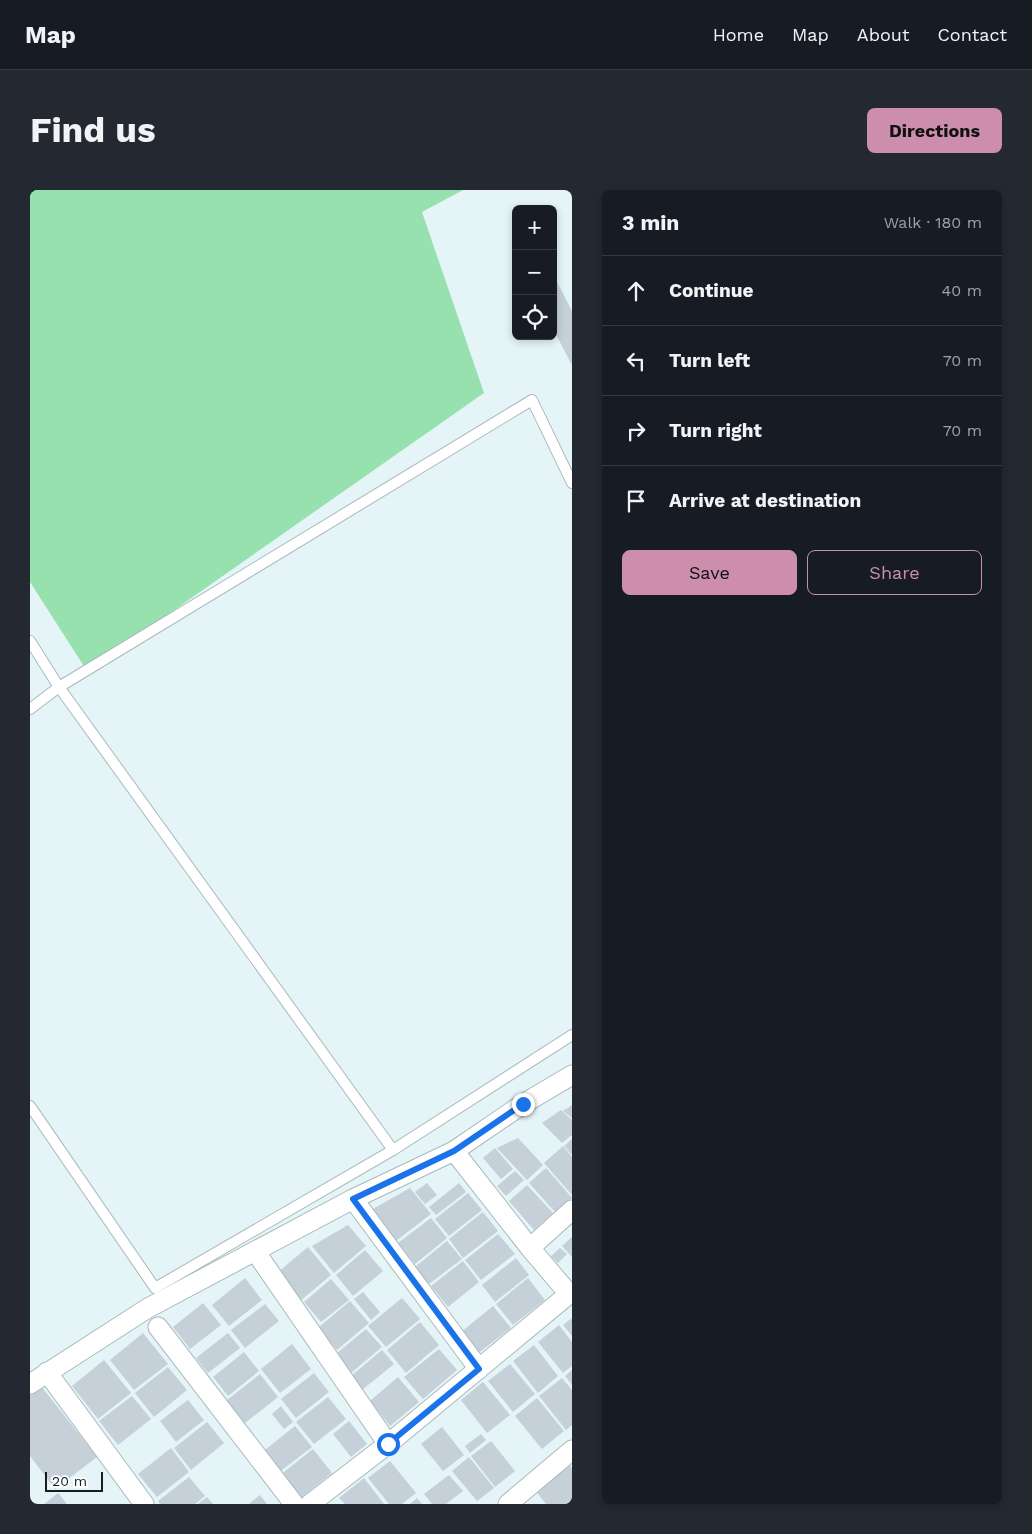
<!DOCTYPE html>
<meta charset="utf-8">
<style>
:root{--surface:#171b24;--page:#242831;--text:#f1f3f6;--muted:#9ea1a6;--line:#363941;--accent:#cd8dad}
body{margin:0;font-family:"Work Sans",sans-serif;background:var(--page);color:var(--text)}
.controls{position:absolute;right:15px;top:15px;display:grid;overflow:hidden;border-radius:8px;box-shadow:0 2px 8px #0003}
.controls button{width:45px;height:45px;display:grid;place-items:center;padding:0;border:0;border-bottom:1px solid var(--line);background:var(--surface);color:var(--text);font:25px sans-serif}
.scale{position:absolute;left:15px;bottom:12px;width:58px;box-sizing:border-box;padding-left:5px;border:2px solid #171c1e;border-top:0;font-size:14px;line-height:18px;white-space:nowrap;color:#171c1e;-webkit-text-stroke:4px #fbfeff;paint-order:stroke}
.stop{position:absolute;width:15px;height:15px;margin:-11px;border:4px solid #1a73e8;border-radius:50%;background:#fff}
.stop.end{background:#1a73e8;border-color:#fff;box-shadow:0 1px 5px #0008}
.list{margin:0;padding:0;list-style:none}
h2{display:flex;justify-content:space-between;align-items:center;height:65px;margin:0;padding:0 20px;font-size:21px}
h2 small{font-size:16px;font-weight:400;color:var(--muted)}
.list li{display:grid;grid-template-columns:32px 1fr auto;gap:15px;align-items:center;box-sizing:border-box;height:70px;padding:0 20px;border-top:1px solid var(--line)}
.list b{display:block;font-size:19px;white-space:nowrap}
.list em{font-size:16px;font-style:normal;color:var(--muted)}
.actions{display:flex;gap:10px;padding:15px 20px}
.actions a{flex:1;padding:11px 0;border:1px solid var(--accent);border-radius:8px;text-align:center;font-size:18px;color:var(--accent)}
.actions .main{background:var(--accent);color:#111}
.icon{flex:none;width:28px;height:28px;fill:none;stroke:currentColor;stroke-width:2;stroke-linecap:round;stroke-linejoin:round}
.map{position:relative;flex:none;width:542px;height:1314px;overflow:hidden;border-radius:8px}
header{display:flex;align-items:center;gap:30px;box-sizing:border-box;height:70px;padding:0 25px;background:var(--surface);border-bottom:1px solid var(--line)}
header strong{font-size:24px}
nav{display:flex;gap:28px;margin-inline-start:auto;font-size:18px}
.intro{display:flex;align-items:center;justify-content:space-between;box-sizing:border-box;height:120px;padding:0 30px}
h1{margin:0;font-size:35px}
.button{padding:12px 22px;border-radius:8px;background:var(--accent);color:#111;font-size:18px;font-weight:700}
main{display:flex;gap:30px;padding:0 30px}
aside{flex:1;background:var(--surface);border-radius:8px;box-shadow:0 2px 8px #0003}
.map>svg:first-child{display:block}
.green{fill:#97e1ae}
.building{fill:#c5d0d9}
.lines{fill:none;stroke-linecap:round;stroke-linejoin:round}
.service-casing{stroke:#a9b9bc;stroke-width:12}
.minor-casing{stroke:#a9b9bc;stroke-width:21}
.service{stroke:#fff;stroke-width:10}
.minor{stroke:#fff;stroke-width:19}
.route{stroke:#1a73e8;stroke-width:6}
</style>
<header>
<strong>Map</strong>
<nav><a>Home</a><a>Map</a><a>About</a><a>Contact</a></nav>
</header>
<div class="intro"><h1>Find us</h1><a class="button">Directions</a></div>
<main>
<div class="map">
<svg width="542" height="1314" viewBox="0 0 542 1314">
<rect width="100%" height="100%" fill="#e4f4f7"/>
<path class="green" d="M0 0H433L392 22 454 203 57 481 0 392Z"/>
<path class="building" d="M523 84 542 121V175L523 139Z
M542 915V928L533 921Z
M531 920 542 930V945L532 953 512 933Z
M488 948 513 975 497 990 467 958Z
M542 949V965L534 956Z
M533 956 542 967V1005L514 973Z
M465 958 483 979 471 989 453 968Z
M516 978 542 1008 526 1023 499 993Z
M485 981 494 990 476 1006 467 996Z
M397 993 407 1005 395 1014 385 1002Z
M429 993 436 1002 406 1025 399 1017Z
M497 995 523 1023 504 1040 479 1011Z
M380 998 401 1024 366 1051 341 1020Z
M438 1003 452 1020 419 1046 405 1029Z
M453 1022 468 1041 433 1068 419 1049Z
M401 1028 417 1048 385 1074 368 1053Z
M318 1035 336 1056 304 1083 282 1056Z
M468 1044 485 1064 451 1090 435 1070Z
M542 1047V1067L532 1056Z
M417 1051 432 1069 399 1094 385 1077Z
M278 1057 301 1085 270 1111 247 1083Z
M530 1058 537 1064 528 1073 521 1066Z
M335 1060 353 1081 323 1106 306 1085Z
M486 1068 499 1085 465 1112 452 1095Z
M433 1071 449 1092 418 1117 401 1096Z
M215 1088 232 1110 199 1136 182 1115Z
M498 1088 515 1110 483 1135 466 1114Z
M301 1089 319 1110 291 1132 274 1112Z
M333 1102 350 1122 341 1130 324 1109Z
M372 1108 390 1129 356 1157 338 1136Z
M320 1111 339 1133 307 1160 288 1138Z
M173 1113 191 1135 160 1159 143 1137Z
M235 1114 249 1131 215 1158 201 1140Z
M463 1116 481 1138 447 1164 430 1143Z
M542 1128V1146L533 1135Z
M390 1132 409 1155 376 1183 357 1160Z
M529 1135 542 1152V1176L533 1183 508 1152Z
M336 1139 352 1157 321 1183 306 1164Z
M113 1143 138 1174 104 1200 80 1170Z
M198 1143 210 1158 178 1183 166 1168Z
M262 1154 281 1179 250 1203 231 1179Z
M504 1155 528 1186 508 1203 483 1171Z
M409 1159 427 1180 393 1209 374 1187Z
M352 1160 364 1174 332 1200 320 1187Z
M214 1162 229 1181 198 1206 183 1187Z
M74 1170 101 1203 68 1229 42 1196Z
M480 1174 505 1204 483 1222 458 1191Z
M138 1177 157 1200 124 1227 105 1203Z
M542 1180V1195L535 1186Z
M284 1183 299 1202 266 1228 251 1209Z
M230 1184 248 1207 215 1233 197 1210Z
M368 1187 389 1212 360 1236 340 1211Z
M532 1188 542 1200V1235L536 1240 509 1206Z
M453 1192 480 1225 457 1243 431 1210Z
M11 1196 67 1267 25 1299 0 1266V1205Z
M102 1206 121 1229 88 1255 69 1231Z
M298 1207 316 1229 284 1254 266 1232Z
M507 1208 534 1241 512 1259 485 1226Z
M158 1210 174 1230 146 1252 130 1231Z
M251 1216 263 1232 254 1239 242 1224Z
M319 1231 337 1254 321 1267 303 1244Z
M177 1232 194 1253 161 1280 144 1258Z
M265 1236 282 1257 248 1283 231 1263Z
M412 1237 434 1265 413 1281 391 1254Z
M451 1244 456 1250 440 1263 435 1256Z
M461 1251 485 1281 465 1297 441 1266Z
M141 1258 159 1282 127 1307 108 1284Z
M283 1259 302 1283 268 1310 249 1286Z
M439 1267 464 1298 447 1311 422 1281Z
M360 1271 386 1303 372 1314H359L338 1288Z
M539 1274 542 1279V1312L540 1314H516L505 1300Z
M419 1285 433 1301 416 1314H402L394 1304Z
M159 1287 175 1306 165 1314H130L128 1311Z
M334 1288 354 1314H315L309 1308Z
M28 1303 37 1314H14Z
M230 1305 237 1314H219Z
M177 1307 183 1314H168Z
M387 1308 392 1314H380Z"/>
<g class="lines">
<g class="service-casing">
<path id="service" d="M0 451 29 497 363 960
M0 519 29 497 502 210 542 293
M0 916 125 1098 363 960 542 845"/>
</g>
<g class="minor-casing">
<path id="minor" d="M424 961 500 1058 539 1104 542 1103
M323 1009 449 1179
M500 1058 542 1020
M225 1061 358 1254 280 1314
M128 1137 264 1314
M17 1182 114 1314
M0 1194 118 1118 323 1009 424 961 493 914 542 885
M358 1254 539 1104
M478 1314 542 1260"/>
</g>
<use href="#service" class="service"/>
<use href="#minor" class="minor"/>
</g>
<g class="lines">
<path class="route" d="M358 1254 449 1179 323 1009 424 961 493 914"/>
</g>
</svg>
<div class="controls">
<button>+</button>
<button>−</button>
<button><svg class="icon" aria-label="locate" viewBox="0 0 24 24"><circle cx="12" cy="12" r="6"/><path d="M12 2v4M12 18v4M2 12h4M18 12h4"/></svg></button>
</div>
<div class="scale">20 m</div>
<div class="stop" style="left:358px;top:1254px"></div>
<div class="stop end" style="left:493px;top:914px"></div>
</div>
<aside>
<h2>3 min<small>Walk · 180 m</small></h2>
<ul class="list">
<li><svg class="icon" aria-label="ahead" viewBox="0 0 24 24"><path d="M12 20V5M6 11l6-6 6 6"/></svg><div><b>Continue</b></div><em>40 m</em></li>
<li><svg class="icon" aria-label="left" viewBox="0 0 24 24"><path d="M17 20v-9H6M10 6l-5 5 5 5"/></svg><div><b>Turn left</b></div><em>70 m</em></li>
<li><svg class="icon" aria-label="right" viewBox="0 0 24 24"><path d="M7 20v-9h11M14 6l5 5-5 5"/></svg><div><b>Turn right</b></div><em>70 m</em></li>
<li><svg class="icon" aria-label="arrive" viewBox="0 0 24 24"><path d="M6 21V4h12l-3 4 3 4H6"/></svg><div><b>Arrive at destination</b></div></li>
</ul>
<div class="actions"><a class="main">Save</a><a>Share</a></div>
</aside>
</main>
